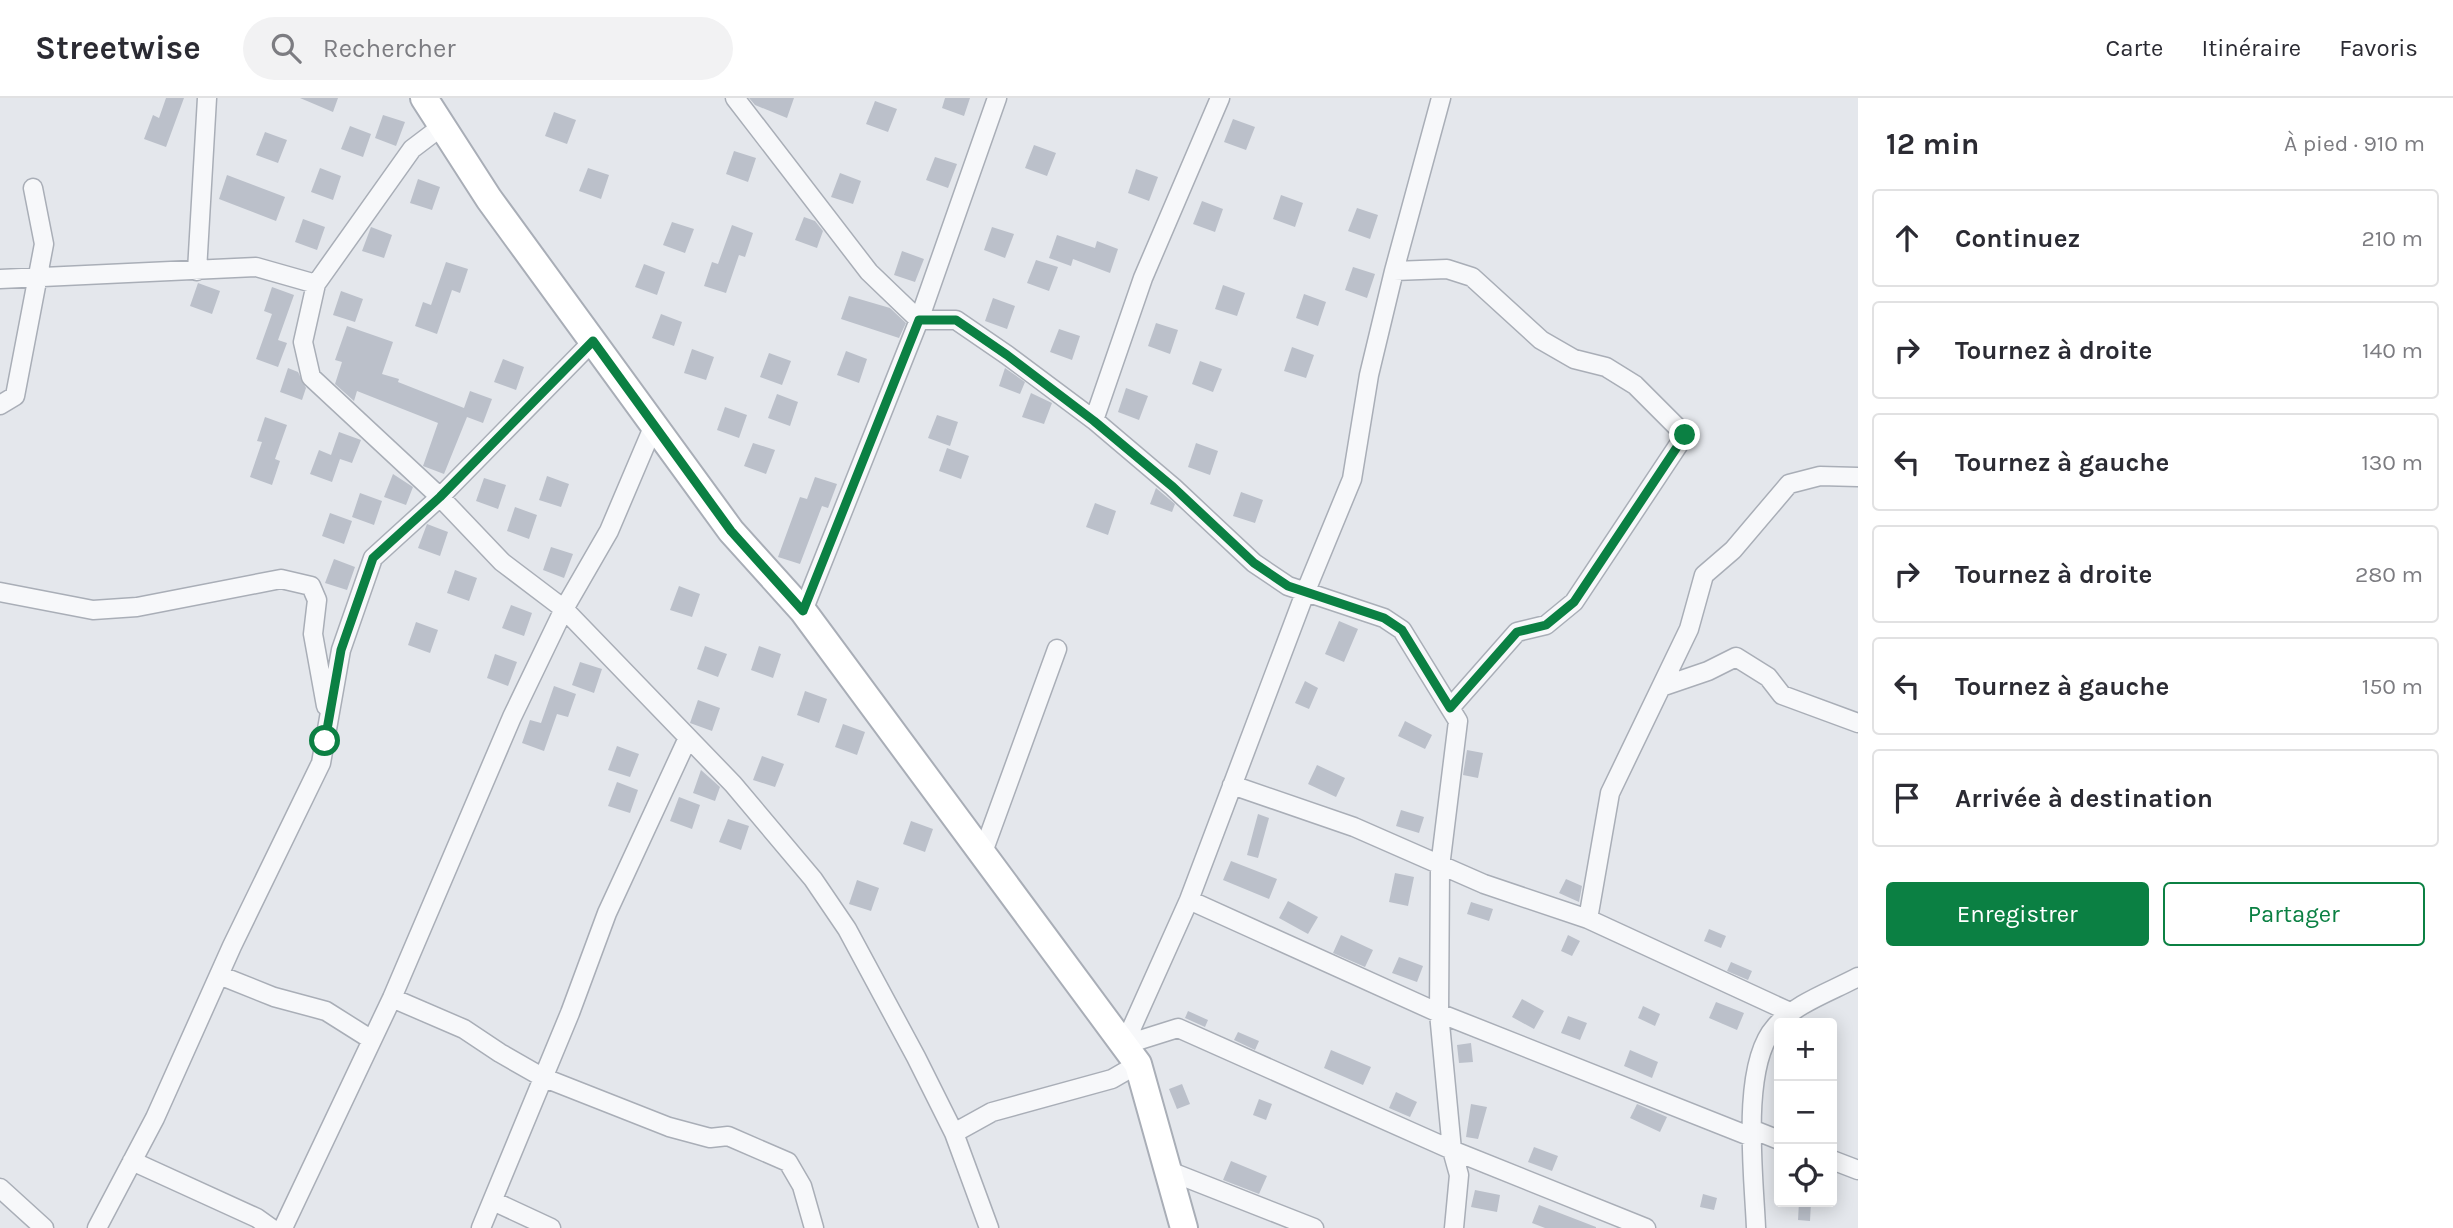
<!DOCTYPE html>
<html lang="fr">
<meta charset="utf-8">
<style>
:root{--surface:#fff;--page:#f2f2f3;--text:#2b2b33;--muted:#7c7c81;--line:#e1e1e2;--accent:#0b8043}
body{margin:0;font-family:Karla,sans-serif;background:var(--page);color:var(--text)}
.controls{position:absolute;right:21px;bottom:21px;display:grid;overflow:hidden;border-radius:7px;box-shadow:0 4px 18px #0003}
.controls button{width:63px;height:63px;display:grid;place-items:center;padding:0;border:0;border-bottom:2px solid var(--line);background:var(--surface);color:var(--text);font:35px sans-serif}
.stop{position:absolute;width:21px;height:21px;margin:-16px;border:5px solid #0b8043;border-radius:50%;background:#fff}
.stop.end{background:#0b8043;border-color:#fff;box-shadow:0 2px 7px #0008}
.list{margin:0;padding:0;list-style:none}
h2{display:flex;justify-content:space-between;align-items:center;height:91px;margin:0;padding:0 28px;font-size:30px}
h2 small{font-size:23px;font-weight:400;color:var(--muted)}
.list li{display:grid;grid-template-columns:46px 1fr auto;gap:21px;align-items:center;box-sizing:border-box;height:98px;margin:0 14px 14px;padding:0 14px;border:2px solid var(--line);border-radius:7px}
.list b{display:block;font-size:26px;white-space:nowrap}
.list em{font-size:23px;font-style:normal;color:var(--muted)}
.actions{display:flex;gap:14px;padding:21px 28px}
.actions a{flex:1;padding:16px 0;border:2px solid var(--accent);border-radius:7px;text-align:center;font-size:24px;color:var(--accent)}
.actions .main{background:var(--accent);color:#fff}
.icon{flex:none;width:38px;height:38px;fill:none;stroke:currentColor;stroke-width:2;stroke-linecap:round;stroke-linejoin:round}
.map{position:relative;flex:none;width:1858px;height:1130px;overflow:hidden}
header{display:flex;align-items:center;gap:42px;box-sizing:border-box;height:98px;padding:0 35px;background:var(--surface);border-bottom:2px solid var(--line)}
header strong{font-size:33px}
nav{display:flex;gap:38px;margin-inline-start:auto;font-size:24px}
.search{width:490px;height:63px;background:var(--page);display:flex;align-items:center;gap:18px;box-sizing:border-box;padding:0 24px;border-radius:38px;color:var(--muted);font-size:26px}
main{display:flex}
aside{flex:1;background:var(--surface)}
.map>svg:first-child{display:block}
.building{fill:#bbc0ca}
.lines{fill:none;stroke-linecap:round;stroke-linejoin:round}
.street-casing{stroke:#a9aeb7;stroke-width:21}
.secondary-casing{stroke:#a9aeb7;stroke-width:30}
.street{stroke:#f7f8fa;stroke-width:18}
.secondary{stroke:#fff;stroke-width:26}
.route{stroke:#0b8043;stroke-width:9}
</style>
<header>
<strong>Streetwise</strong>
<div class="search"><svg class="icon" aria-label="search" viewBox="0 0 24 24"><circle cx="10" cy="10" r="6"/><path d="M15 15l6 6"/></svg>Rechercher</div>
<nav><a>Carte</a><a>Itinéraire</a><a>Favoris</a></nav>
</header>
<main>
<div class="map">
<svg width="1858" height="1130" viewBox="0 0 1858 1130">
<rect width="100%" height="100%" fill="#e4e7ec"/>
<path class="building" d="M166 0H184L166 49 144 41 153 17 159 20Z
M300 0H338L333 14Z
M749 0H794L787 20 755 7Z
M945 0H970L964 18 942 10Z
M875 3 897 11 888 34 866 26Z
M554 14 576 22 567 46 545 38Z
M383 17 405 24 396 48 375 40Z
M1233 21 1255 29 1246 52 1224 44Z
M350 28 371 36 363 59 341 51Z
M265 34 287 42 278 65 256 57Z
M1034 47 1056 55 1047 78 1025 70Z
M734 53 756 60 748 84 726 76Z
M935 59 957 66 948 90 926 82Z
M320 70 341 78 333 102 311 94Z
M588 70 609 77 601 101 579 93Z
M1136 71 1158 79 1149 103 1128 95Z
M840 75 861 83 853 106 831 99Z
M227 77 285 99 276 123 219 101Z
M418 81 440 89 432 112 410 105Z
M1281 97 1303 105 1295 129 1273 121Z
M1202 103 1223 111 1215 134 1193 126Z
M1357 110 1378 117 1370 141 1348 133Z
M804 119 815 123 823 133 817 150 795 142Z
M303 121 325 129 317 152 295 144Z
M672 124 694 131 685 155 663 147Z
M732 127 753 135 745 159 739 157 726 195 704 188 712 164 718 166Z
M371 129 392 137 384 160 362 153Z
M992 129 1014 136 1005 160 984 152Z
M1057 137 1095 150 1097 143 1118 151 1110 175 1073 161 1071 168 1049 160Z
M902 153 924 161 915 184 894 177Z
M1036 162 1058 169 1049 193 1027 185Z
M446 164 468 171 460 195 452 192 437 236 415 228 423 204 431 207Z
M644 166 665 174 657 197 635 189Z
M1353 169 1375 176 1367 200 1345 192Z
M198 185 220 193 212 216 190 208Z
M1223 187 1245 195 1237 218 1215 211Z
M272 189 294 197 278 242 287 245 278 269 256 261 272 216 264 213Z
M341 193 363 201 355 224 333 217Z
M1304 196 1326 204 1318 228 1296 220Z
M849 198 890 210 906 225 899 240 841 221Z
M993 200 1015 208 1007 231 985 223Z
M661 216 682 224 674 248 652 240Z
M1156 225 1178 232 1170 256 1148 248Z
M347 228 393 244 382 276 399 281 398 284 464 310 470 293 492 301 483 325 467 319 444 376 423 368 438 325 357 293 354 303 335 286 342 264 335 262Z
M1059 231 1080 238 1072 262 1050 254Z
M1292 249 1314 257 1306 280 1284 273Z
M692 251 714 259 706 282 684 275Z
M846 253 867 261 859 285 837 277Z
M769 255 791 263 782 287 760 279Z
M503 261 524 269 516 292 494 284Z
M1200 263 1222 271 1213 294 1192 286Z
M288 270 298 274 306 290 302 302 280 294Z
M1005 270 1025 284 1020 296 999 288Z
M1126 290 1148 298 1139 322 1118 314Z
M1031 295 1052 305 1044 326 1022 319Z
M777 296 798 304 790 328 768 320Z
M725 309 747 317 739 340 717 332Z
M937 317 958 324 950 348 928 340Z
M265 319 287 327 275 361 280 363 272 387 250 379 262 344 257 343Z
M339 334 361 342 352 365 340 361 332 384 310 376 319 352 331 357Z
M753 345 775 352 766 376 744 368Z
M1196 345 1218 353 1210 377 1188 369Z
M947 350 969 358 961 381 939 373Z
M393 376 413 389 406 407 384 399Z
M547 378 569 386 561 409 539 402Z
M815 379 837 386 828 410 822 408 800 466 778 459 800 399 807 401Z
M484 380 506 387 498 411 476 403Z
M1156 390 1175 406 1172 414 1150 406Z
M1241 394 1263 402 1255 425 1233 418Z
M360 395 382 403 374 427 352 419Z
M1095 405 1116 413 1108 437 1086 429Z
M515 409 537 417 529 441 507 433Z
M330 415 352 423 344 446 322 438Z
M427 426 448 434 440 458 418 450Z
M551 449 573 456 564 480 543 472Z
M334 461 355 469 347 492 325 485Z
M455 472 477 480 469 503 447 495Z
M679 488 700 496 692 519 670 512Z
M511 507 532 515 524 538 502 530Z
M1339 523 1358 531 1344 564 1325 556Z
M416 524 438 532 430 555 408 547Z
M705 548 727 556 718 579 697 571Z
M759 548 781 556 773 580 751 572Z
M495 556 517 564 508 588 487 580Z
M580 564 602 571 594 595 572 587Z
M1305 583 1318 590 1309 611 1295 605Z
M554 588 576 596 568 619 557 616 544 653 522 645 530 622 541 625Z
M805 593 827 601 819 625 797 617Z
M698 602 720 610 712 633 690 625Z
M1405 623 1432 637 1425 651 1398 638Z
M843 626 865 634 857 657 835 649Z
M617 648 639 656 630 679 608 672Z
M1467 652 1483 655 1478 680 1463 677Z
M762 658 784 666 775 689 753 682Z
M1317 667 1345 680 1336 699 1308 686Z
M701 672 720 689 715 703 693 695Z
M617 684 638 692 630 715 608 708Z
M679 699 700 707 692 731 670 723Z
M1401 712 1424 719 1419 735 1396 728Z
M1258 716 1269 720 1258 760 1247 757Z
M728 721 749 728 741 752 719 744Z
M911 723 933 731 925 754 903 746Z
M1231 763 1277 781 1269 801 1223 782Z
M1395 775 1414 779 1408 808 1389 804Z
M1566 781 1582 788 1579 804 1559 795Z
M857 782 879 790 871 813 849 806Z
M1288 803 1318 819 1308 836 1279 820Z
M1471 804 1493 811 1489 823 1467 816Z
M1709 831 1726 838 1721 850 1704 843Z
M1341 837 1373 852 1365 869 1333 855Z
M1568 837 1580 843 1572 858 1561 853Z
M1399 859 1423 868 1417 884 1392 875Z
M1731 864 1752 873 1748 882 1727 873Z
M1522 901 1544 913 1534 931 1512 919Z
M1716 904 1744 915 1737 932 1709 920Z
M1643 908 1660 916 1655 928 1638 920Z
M1188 913 1208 922 1205 929 1185 920Z
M1568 918 1587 925 1580 942 1561 935Z
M1238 934 1259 943 1255 952 1234 942Z
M1471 945 1473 964 1459 965 1457 947Z
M1331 952 1371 969 1363 987 1324 970Z
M1630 952 1658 964 1652 980 1624 968Z
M1182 986 1190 1006 1177 1011 1169 991Z
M1396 994 1417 1004 1410 1019 1389 1010Z
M1259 1001 1272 1006 1266 1022 1253 1017Z
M1471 1006 1487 1009 1478 1041 1466 1039Z
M1637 1006 1667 1019 1660 1034 1630 1020Z
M1534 1049 1558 1058 1552 1073 1528 1064Z
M1231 1063 1267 1078 1259 1096 1223 1082Z
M1475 1092 1500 1097 1497 1114 1471 1109Z
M1703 1096 1717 1100 1714 1112 1700 1109Z
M1799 1104H1811L1810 1123 1798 1122Z
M1539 1107 1596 1129V1130H1545L1532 1125Z"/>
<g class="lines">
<g class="street-casing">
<path id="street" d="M735 0 869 174 919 222 803 513
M997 0 919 222H956L1007 257 1094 322 1173 389 1254 465 1288 488 1384 520 1402 532 1458 623 1440 769 1439 915 1452 1052 1459 1077 1454 1130
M197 173 207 0
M1394 173 1447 171 1472 179 1541 242 1574 261 1606 269 1635 287 1685 337 1574 504 1546 527 1517 534 1450 610
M0 181 256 169 316 186 303 244 311 279 440 399 502 464 564 511 733 686 813 781 847 831 916 959 954 1035 989 1130
M316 186 412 51 441 29
M0 307 15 298 44 146 33 90
M1094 322 1143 180 1220 0
M0 494 93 512 137 509 281 481 311 488 317 502 313 536 326 608
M1664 588 1708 573 1736 559 1768 579 1782 597 1858 625
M1232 687 1354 729 1484 786 1588 821 1792 915
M982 757 1057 551
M1189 802 1439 915 1754 1040
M1588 821 1610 695 1689 531 1704 477 1733 452 1789 386 1820 378 1858 379
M219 877 274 899 326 913 372 942
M392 900 464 931 500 955 542 979 669 1029 710 1040 728 1038 788 1064 802 1088 814 1130
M1124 947 1189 802 1305 495 1352 381 1369 277 1394 173 1441 0
M1124 947 1178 930 1452 1052 1646 1130
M1754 1032 1779 1042
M954 1035 992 1014 1112 981 1138 966
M1832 1062 1858 1072
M132 1063 257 1120 271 1130
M1169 1073 1314 1130
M0 1090 44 1130
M493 1103 551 1130
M97 1130 155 1020 232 848 321 665 341 552 373 460 440 399 593 243
M283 1130 392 900 512 619 564 511 609 433 654 327
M481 1130 570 915 607 815 687 642
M1756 1130C1754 1079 1740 968 1775 929 1794 906 1832 893 1858 879"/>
</g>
<g class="secondary-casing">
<path id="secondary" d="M424 0 489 101 731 433 803 513 1138 966 1184 1130"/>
</g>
<use href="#street" class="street"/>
<use href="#secondary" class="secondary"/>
</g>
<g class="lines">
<path class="route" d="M325 643 341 552 373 460 440 399 593 243 731 433 803 513 919 222H956L1007 257 1094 323 1173 389 1254 465 1288 488 1384 520 1402 532 1450 610 1517 534 1546 527 1574 504 1685 337"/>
</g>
</svg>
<div class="controls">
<button>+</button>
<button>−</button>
<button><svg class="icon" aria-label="locate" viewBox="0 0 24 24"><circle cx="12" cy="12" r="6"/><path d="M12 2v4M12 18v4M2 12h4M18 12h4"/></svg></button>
</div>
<div class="stop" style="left:325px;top:643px"></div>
<div class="stop end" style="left:1685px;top:337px"></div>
</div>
<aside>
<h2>12 min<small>À pied · 910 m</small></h2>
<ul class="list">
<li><svg class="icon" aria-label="ahead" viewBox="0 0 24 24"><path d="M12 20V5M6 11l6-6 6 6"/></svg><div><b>Continuez</b></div><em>210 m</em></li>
<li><svg class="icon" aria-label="right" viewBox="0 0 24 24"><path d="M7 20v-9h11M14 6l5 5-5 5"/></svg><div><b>Tournez à droite</b></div><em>140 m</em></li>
<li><svg class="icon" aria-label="left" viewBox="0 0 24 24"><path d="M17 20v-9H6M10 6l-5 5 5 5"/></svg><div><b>Tournez à gauche</b></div><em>130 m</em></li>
<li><svg class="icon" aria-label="right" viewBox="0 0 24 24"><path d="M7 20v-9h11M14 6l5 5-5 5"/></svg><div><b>Tournez à droite</b></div><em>280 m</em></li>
<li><svg class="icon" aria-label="left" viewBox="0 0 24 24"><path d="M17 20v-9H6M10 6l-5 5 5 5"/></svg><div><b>Tournez à gauche</b></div><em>150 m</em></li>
<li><svg class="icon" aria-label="arrive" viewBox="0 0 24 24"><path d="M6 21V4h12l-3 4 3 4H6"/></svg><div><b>Arrivée à destination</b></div></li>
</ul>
<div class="actions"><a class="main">Enregistrer</a><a>Partager</a></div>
</aside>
</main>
